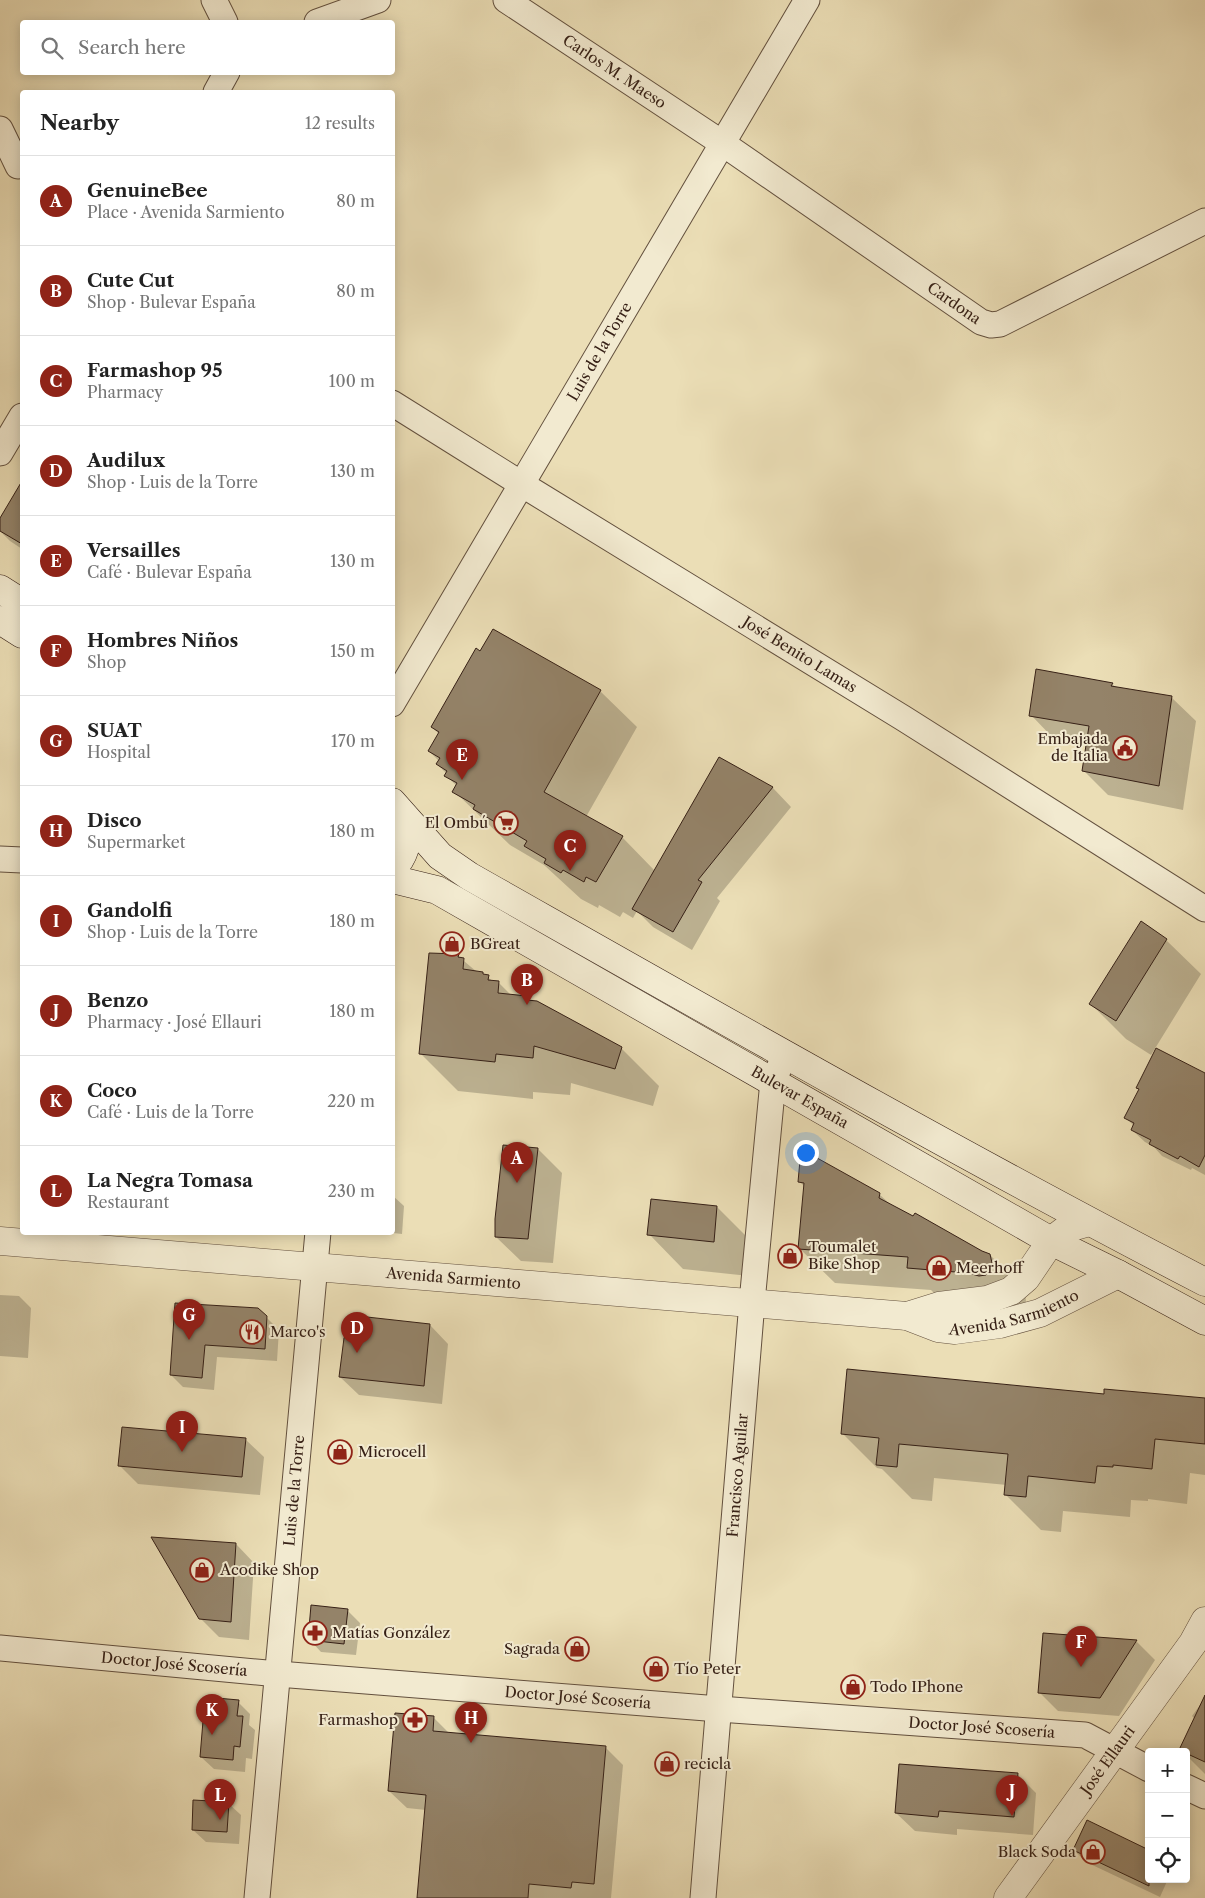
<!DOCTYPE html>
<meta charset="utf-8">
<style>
:root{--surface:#fff;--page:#f6f6f6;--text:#222;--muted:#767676;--line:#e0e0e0;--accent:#8f2418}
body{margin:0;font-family:"Libre Caslon Text",serif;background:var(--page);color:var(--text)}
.controls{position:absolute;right:15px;bottom:15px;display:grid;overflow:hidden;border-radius:5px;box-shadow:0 2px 12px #0003}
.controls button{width:45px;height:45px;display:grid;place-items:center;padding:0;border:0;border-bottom:1px solid var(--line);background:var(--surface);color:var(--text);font:25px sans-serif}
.you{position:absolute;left:805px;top:1152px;width:18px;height:18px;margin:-12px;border:4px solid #fff;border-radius:50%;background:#1a73e8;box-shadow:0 0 0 8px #1a73e833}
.badge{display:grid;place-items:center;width:32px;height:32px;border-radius:50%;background:var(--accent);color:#fff;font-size:16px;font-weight:700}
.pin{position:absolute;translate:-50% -41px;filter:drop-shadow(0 1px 2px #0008)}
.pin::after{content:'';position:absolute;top:26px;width:18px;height:15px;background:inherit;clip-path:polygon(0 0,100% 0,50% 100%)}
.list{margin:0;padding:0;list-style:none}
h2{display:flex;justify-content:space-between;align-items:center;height:65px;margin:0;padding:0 20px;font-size:21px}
h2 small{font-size:16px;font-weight:400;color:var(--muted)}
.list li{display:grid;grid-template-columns:32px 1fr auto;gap:15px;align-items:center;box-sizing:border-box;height:90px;padding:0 20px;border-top:1px solid var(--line)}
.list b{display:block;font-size:19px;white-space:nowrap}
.list p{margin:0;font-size:16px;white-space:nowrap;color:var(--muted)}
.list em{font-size:16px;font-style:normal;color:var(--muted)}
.icon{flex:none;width:28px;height:28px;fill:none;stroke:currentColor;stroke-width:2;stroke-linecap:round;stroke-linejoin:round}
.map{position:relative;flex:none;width:1205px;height:1898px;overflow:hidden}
.search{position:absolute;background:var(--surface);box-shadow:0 2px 12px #0003;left:20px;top:20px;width:375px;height:55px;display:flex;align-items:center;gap:12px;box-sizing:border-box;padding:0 18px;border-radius:5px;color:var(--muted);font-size:19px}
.panel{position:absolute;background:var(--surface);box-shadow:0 2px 12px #0003;left:20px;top:90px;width:375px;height:1145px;border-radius:5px}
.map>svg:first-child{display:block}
.shadow{fill:#0003}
.building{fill:#948369;stroke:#362016}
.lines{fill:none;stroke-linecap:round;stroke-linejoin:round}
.minor-casing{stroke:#63503e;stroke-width:27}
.tertiary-casing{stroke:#63503e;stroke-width:29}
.secondary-casing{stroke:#362016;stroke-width:29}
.minor{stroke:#f2ead0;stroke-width:25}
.tertiary{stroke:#f2ead0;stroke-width:28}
.secondary{stroke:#f2ead0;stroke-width:28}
.labels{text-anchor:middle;stroke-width:4;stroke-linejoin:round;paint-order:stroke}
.street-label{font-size:15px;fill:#362016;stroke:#f2ead0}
.poi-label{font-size:15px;fill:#362016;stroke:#f2ead0;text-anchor:start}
</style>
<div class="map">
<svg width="1205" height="1898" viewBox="0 0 1205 1898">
<rect width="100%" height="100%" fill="#ebdeb6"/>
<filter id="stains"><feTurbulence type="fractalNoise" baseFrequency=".004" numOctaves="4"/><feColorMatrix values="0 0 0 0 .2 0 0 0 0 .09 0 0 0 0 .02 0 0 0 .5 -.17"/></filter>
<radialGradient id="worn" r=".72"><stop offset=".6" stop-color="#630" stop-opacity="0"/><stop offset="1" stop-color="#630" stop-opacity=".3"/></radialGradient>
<path class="shadow" d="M20 487 22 488V549L10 541 0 531V521Z
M493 631 600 691 637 727 586 817 622 837 655 871 720 759 773 788 791 807 717 898 720 901 692 950 653 927 637 911 633 918 623 912 620 917 599 905 598 908 581 899 544 865 510 845 454 791 457 786 446 776 447 774 437 764 439 761 429 751 439 734 432 727Z
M1112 684 1116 688 1171 697 1196 721 1183 810 1108 795 1083 770 1087 745 1055 740 1031 715Z
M1166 940 1201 974 1151 1055 1126 1039 1091 1004Z
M458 956 477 972 482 973 494 982 499 983 511 995 527 997 531 1002 621 1048 659 1086 653 1106 571 1083 570 1095 533 1092V1099L458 1091 420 1053Z
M1205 1075V1175L1192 1168 1191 1170 1162 1156 1154 1147 1145 1142 1132 1130 1134 1126 1126 1118 1140 1090 1137 1087Z
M538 1149 562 1173 553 1263 521 1261 496 1237Z
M799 1181 879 1194 891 1205 990 1255 1025 1290 1026 1302 1021 1309 1014 1310 988 1305 943 1302 931 1290 835 1283 800 1249 805 1187Z
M392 1195 404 1206 402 1234 384 1232H392Z
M652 1201 717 1207 752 1242 749 1276 683 1269 649 1234Z
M0 1295 19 1296 31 1308 28 1358 0 1356Z
M177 1304 258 1309 279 1330 277 1361 217 1357 214 1390 183 1387 171 1375Z
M430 1325 448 1344 442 1404 359 1395 340 1377Z
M1105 1395 1205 1399V1475L1190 1473 1187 1504 1148 1499V1501L1131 1500 1130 1517 1063 1511 1061 1532 1041 1530 1006 1495 1007 1485 934 1478 932 1501 912 1499 882 1469 877 1468 842 1433Z
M245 1439 264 1457 260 1495 138 1484 119 1465Z
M236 1544 254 1563 249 1640 219 1637 200 1618Z
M347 1610 360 1623 356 1655 321 1652 309 1639Z
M1044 1634 1137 1642 1155 1660 1119 1716 1058 1711 1039 1692Z
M1205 1698V1774L1186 1755 1195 1719 1192 1716Z
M238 1702 250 1714 249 1725 255 1730 252 1759 246 1758 245 1772 214 1769 201 1757Z
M434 1718 449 1733 605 1747 623 1765 611 1898H418L426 1810 407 1808 389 1791Z
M1017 1774 1036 1793 1033 1835 957 1829V1835L915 1831 896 1813Z
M228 1803 241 1815 239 1844 206 1842 193 1830Z
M1074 1850 1149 1879H1168L1160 1897 1086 1862Z"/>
<path class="building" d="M22 481V544L0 531V518Z
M493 629 601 690 544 792 623 836 596 882 586 877 584 882 563 870 561 873 544 863 546 859 524 846 527 841 473 809 475 805 452 792 457 783 444 776 447 771 436 764 440 758 428 751 439 732 431 727 476 648 480 651Z
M1036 669 1113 683 1111 686 1172 696 1159 786 1082 771 1089 726 1029 716Z
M719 757 773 787 698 880 702 882 673 932 632 909Z
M1141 921 1167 939 1116 1021 1089 1004Z
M429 953 459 954 458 957 464 958 463 969 483 972V974L489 975 488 980 499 981 498 993 527 996V1000L537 1001 622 1047 615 1069 534 1046 533 1058 496 1054 495 1062 419 1054Z
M1156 1048 1205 1073V1155L1199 1167 1180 1156 1178 1159 1149 1144 1151 1140 1131 1130 1134 1123 1124 1118 1139 1089 1136 1088Z
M503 1145 538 1148 528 1239 495 1237V1219Z
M801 1149 880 1193 879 1198 913 1216 915 1213 982 1251 990 1254 992 1263 990 1270 986 1275 979 1276 968 1273 907 1268 908 1257 798 1249 804 1183 798 1182Z
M651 1199 717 1206 714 1242 647 1235Z
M175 1303 258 1308 267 1316 265 1349 205 1345 202 1378 170 1375Z
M367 1317 430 1324 424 1386 339 1377 344 1338 351 1326Z
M847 1369 1104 1394V1389L1205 1398V1444L1155 1439 1152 1469 1113 1465V1467L1097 1466 1095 1483 1028 1476 1026 1497 1004 1495 1008 1454 899 1444 897 1467 876 1465 879 1438 841 1434Z
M122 1427 246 1438 242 1477 118 1466Z
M151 1537 236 1543 231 1622 199 1619Z
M311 1605 348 1609 344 1644 308 1640Z
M1043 1633 1137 1640 1100 1698 1038 1693Z
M1205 1695V1762L1179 1750Z
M205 1697 239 1700 237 1716H243L240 1747 234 1746 233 1760 200 1757Z
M395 1713 434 1716 433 1731 606 1746 594 1884 572 1882 571 1888 529 1884 528 1898H417L426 1795 388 1791Z
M899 1764 1018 1773 1014 1817 939 1811 938 1817 895 1813Z
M193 1800 229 1802 227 1832 192 1830Z
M1087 1820 1149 1850V1886L1073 1850Z"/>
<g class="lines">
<g class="minor-casing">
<g id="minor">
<path d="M214 0 225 22"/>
<path id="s1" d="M506 0 722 143 981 322 991 325 1000 324 1205 221"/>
<path d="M317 22 378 0"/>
<path d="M216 92 227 72"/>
<path d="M0 129 18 166"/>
<path id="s2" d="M392 403 523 485 903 718 1205 909"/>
<path d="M0 453 22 416"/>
<path id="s3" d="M392 704 807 0"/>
<path d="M0 859 22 860"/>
<path id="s4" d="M0 1648 278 1674 719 1709 1085 1735 1149 1769"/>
<path d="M1186 1787 1205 1796"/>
<path id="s5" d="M257 1898 318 1232"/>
<path id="s6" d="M703 1898 752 1302 773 1081 785 1055"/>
</g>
</g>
<g class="tertiary-casing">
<g id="tertiary">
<path id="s7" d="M0 1241 907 1316 938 1328 955 1330 1000 1324 1040 1313 1118 1274"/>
<path d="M907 1316 939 1306 987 1300 1011 1291 1026 1278 1051 1241 1068 1228 1089 1222"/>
<path id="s8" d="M1008 1898 1193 1643 1205 1621"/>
</g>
</g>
<g class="secondary-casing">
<g id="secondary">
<path d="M0 589 22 603"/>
<path d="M0 620 22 634"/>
<path d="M392 802 440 856 469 876C713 1014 956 1153 1205 1282"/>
<path d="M392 869C405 857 408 840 409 823"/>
<path id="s9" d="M392 879 437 890 1051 1241 1118 1274 1205 1321"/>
</g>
</g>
<use href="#minor" class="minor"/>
<use href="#tertiary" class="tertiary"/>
<use href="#secondary" class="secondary"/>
</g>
<defs>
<g id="civic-ring" transform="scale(1.25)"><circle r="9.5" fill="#f2ead0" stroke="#8f2418" stroke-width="1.5"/><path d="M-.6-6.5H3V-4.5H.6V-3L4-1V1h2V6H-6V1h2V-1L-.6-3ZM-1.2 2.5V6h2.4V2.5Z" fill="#8f2418"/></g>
<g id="supermarket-ring" transform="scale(1.25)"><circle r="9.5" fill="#f2ead0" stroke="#8f2418" stroke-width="1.5"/><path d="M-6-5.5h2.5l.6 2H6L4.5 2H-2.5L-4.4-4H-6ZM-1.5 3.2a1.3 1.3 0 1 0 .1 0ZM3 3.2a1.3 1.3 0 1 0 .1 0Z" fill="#8f2418"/></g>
<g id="shop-ring" transform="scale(1.25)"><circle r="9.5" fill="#f2ead0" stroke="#8f2418" stroke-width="1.5"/><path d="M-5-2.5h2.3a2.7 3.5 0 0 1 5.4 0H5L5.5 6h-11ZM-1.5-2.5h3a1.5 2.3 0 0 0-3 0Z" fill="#8f2418"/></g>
<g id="restaurant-ring" transform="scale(1.25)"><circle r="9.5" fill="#f2ead0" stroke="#8f2418" stroke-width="1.5"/><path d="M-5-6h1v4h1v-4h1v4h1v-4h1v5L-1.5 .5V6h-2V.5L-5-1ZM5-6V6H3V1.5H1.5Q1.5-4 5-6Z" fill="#8f2418"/></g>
<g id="pharmacy-ring" transform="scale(1.25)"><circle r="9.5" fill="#f2ead0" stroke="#8f2418" stroke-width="1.5"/><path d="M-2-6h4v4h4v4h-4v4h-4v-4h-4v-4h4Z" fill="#8f2418"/></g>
</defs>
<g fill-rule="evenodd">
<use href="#civic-ring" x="1125" y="748"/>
<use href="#supermarket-ring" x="506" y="823"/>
<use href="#shop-ring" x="452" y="944"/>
<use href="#shop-ring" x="790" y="1256"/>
<use href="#shop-ring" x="939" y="1268"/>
<use href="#restaurant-ring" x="252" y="1332"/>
<use href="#shop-ring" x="340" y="1452"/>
<use href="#shop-ring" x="202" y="1570"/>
<use href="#pharmacy-ring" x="315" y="1633"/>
<use href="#shop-ring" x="577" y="1649"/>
<use href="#shop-ring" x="656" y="1669"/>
<use href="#shop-ring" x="853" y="1687"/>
<use href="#pharmacy-ring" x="415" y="1720"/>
<use href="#shop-ring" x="667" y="1764"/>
<use href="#shop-ring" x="1093" y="1852"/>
</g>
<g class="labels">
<g class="street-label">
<text dy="5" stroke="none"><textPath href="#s1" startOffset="130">Carlos M. Maeso</textPath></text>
<text dy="5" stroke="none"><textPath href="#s1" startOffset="541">Cardona</textPath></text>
<text dy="5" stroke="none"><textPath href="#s3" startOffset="409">Luis de la Torre</textPath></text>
<text dy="5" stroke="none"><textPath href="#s2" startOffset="479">José Benito Lamas</textPath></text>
<text dy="5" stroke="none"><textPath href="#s9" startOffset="464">Bulevar España</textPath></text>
<text dy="5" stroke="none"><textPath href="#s7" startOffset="455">Avenida Sarmiento</textPath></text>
<text dy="5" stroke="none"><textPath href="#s7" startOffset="1022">Avenida Sarmiento</textPath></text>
<text dy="5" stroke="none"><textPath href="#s6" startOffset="424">Francisco Aguilar</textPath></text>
<text dy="5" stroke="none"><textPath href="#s5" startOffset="409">Luis de la Torre</textPath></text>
<text dy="5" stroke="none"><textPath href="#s4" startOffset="175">Doctor José Scosería</textPath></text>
<text dy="5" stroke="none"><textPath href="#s4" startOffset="580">Doctor José Scosería</textPath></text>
<text dy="5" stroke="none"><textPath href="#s4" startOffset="985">Doctor José Scosería</textPath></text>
<text dy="5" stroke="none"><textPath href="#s8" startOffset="170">José Ellauri</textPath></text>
</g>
<g class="poi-label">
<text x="1108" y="744" text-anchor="end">Embajada<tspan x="1108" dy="17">de Italia</tspan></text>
<text x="488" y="828" text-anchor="end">El Ombú</text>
<text x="470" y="949">BGreat</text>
<text x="808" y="1252">Toumalet<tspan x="808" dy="17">Bike Shop</tspan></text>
<text x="956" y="1273">Meerhoff</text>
<text x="270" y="1337">Marco's</text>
<text x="358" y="1457">Microcell</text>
<text x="220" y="1575">Acodike Shop</text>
<text x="332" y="1638">Matías González</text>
<text x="560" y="1654" text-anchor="end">Sagrada</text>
<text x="674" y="1674">Tío Peter</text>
<text x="870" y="1692">Todo IPhone</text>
<text x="398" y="1725" text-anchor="end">Farmashop</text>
<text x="684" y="1769">recicla</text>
<text x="1076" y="1857" text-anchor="end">Black Soda</text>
</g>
</g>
<rect width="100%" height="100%" filter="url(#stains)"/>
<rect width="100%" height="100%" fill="url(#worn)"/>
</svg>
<div class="controls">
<button>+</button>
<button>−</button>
<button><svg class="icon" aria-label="locate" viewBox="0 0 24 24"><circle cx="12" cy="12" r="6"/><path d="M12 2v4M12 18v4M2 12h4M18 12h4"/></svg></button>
</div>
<div class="you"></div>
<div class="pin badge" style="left:517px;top:1183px">A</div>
<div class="pin badge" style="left:527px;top:1005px">B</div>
<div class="pin badge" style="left:570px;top:871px">C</div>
<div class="pin badge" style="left:357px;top:1353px">D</div>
<div class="pin badge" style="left:462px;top:780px">E</div>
<div class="pin badge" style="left:1081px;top:1667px">F</div>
<div class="pin badge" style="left:189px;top:1340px">G</div>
<div class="pin badge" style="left:471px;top:1743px">H</div>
<div class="pin badge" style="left:182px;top:1452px">I</div>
<div class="pin badge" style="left:1012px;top:1816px">J</div>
<div class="pin badge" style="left:212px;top:1735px">K</div>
<div class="pin badge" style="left:220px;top:1820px">L</div>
<div class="search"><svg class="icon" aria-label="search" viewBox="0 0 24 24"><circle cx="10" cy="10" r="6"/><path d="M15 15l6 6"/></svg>Search here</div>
<section class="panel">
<h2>Nearby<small>12 results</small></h2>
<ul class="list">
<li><span class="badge">A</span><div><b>GenuineBee</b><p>Place · Avenida Sarmiento</p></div><em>80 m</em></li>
<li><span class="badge">B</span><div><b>Cute Cut</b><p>Shop · Bulevar España</p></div><em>80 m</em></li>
<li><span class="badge">C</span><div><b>Farmashop 95</b><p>Pharmacy</p></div><em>100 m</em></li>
<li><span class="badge">D</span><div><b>Audilux</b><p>Shop · Luis de la Torre</p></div><em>130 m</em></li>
<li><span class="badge">E</span><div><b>Versailles</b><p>Café · Bulevar España</p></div><em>130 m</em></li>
<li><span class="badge">F</span><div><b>Hombres Niños</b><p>Shop</p></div><em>150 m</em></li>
<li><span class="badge">G</span><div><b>SUAT</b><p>Hospital</p></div><em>170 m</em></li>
<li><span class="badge">H</span><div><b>Disco</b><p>Supermarket</p></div><em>180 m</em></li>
<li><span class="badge">I</span><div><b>Gandolfi</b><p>Shop · Luis de la Torre</p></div><em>180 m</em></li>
<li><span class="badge">J</span><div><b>Benzo</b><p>Pharmacy · José Ellauri</p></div><em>180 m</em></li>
<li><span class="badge">K</span><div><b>Coco</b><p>Café · Luis de la Torre</p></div><em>220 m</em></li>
<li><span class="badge">L</span><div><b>La Negra Tomasa</b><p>Restaurant</p></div><em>230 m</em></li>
</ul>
</section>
</div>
